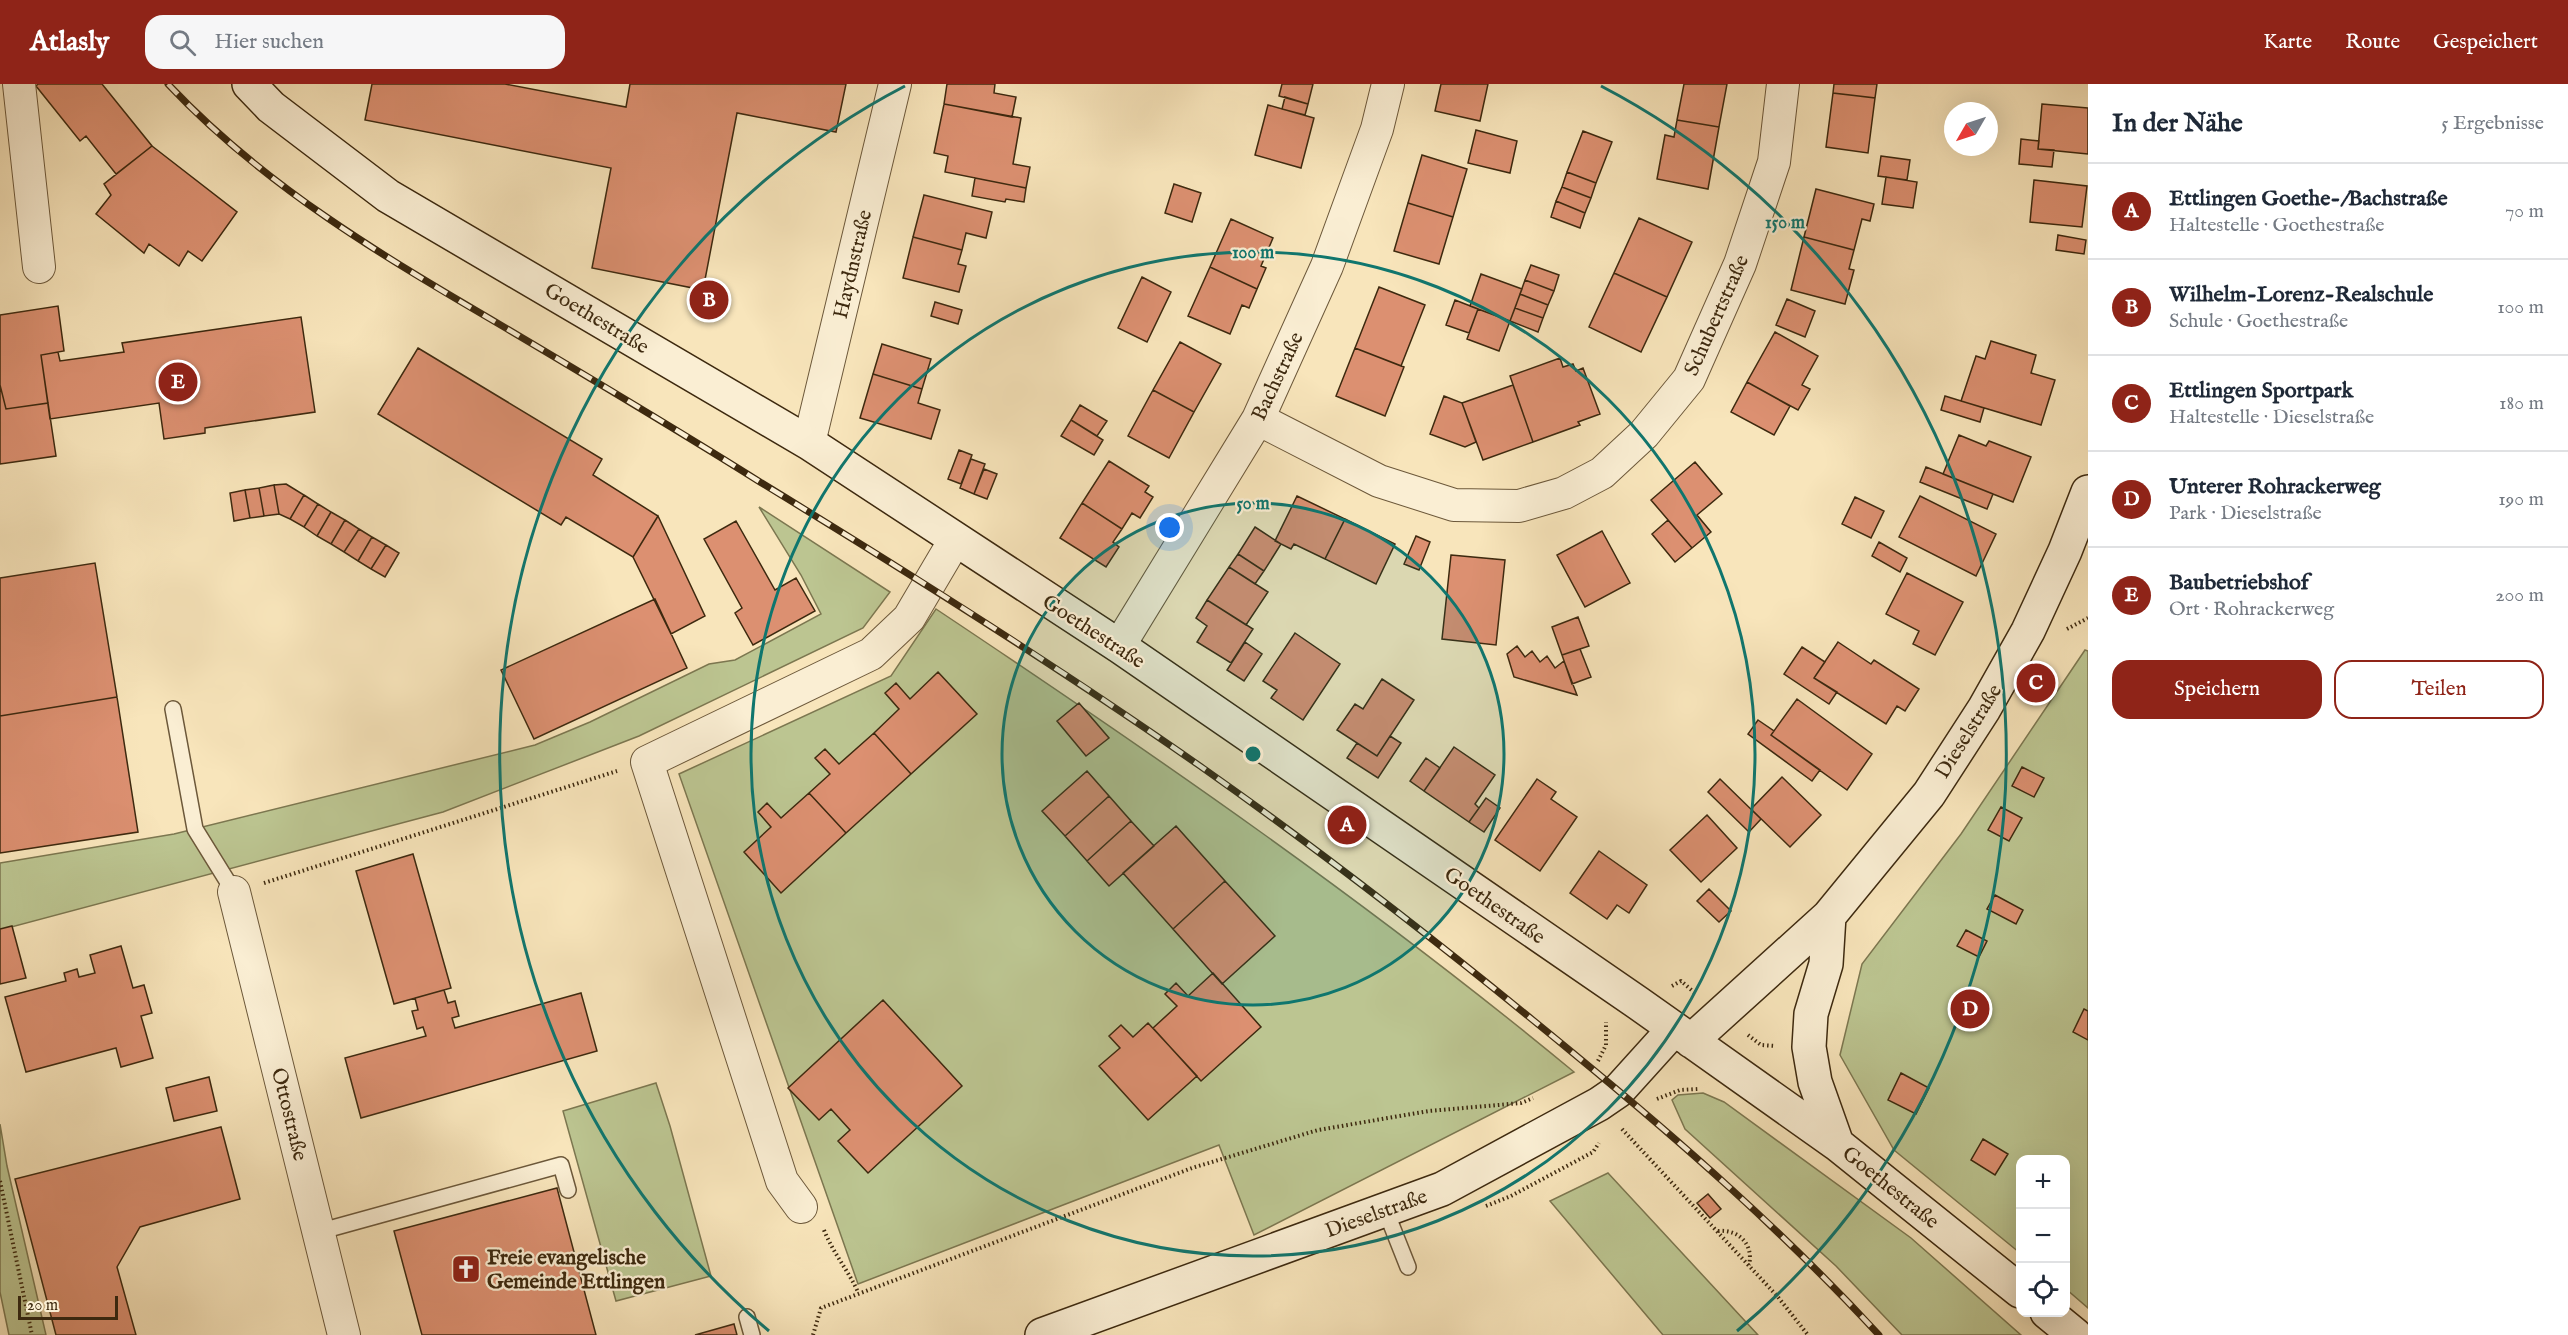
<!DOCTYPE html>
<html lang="de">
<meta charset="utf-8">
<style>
:root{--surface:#fff;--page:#f6f6f7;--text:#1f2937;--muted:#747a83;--line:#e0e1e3;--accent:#8f2418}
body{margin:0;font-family:"IM FELL English",serif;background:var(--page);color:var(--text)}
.controls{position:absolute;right:18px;bottom:18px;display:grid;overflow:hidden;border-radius:12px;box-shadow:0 6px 24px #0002}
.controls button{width:54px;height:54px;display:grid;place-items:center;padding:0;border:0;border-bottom:2px solid var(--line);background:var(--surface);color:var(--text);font:30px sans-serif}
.compass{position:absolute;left:1944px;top:18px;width:54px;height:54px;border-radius:50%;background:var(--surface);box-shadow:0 6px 24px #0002;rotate:231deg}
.scale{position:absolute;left:18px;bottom:15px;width:100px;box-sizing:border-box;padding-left:6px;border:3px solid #3d290f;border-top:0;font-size:16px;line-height:21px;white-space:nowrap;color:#3d290f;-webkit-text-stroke:4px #faeed3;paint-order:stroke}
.you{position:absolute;left:1170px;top:444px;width:21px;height:21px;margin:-15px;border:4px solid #fff;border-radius:50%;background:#1a73e8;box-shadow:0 0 0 9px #1a73e833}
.badge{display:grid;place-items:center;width:39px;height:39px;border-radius:50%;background:var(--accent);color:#fff;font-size:20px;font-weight:700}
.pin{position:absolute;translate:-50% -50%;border:3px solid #fff;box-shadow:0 2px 6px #0006}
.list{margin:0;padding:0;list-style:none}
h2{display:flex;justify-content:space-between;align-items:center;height:78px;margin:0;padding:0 24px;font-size:26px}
h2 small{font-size:20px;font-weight:400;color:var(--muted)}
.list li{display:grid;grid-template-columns:39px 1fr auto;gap:18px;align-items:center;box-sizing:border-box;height:96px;padding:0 24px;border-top:2px solid var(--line)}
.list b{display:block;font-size:22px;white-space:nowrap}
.list p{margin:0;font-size:20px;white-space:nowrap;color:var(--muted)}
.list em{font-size:20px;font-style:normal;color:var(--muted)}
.actions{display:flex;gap:12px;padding:18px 24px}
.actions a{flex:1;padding:14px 0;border:2px solid var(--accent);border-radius:18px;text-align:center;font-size:21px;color:var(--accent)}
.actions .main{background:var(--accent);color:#fff}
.icon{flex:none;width:33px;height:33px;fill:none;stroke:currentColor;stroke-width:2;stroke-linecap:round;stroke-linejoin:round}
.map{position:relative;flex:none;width:2088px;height:1251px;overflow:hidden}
header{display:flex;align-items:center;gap:36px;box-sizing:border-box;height:84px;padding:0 30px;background:var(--accent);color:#fff}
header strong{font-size:28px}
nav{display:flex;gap:33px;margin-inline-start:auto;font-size:21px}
.search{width:420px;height:54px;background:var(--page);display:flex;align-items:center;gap:15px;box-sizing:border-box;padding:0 21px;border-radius:18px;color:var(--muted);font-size:22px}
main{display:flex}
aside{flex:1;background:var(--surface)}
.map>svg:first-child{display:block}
.green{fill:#bcc591;stroke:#7c7750;stroke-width:1.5}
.building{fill:#dc9071;stroke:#3d290f;stroke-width:1.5}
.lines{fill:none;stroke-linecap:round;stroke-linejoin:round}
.lane-casing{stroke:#6c583a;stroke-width:18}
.street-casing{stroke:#6c583a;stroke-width:34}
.secondary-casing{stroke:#3d290f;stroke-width:36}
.path{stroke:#3d290f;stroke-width:4;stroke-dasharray:1.5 3;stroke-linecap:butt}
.lane{stroke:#faeed3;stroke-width:15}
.street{stroke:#faeed3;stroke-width:32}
.secondary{stroke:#faeed3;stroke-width:33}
.rail-casing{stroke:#3d290f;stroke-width:7}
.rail{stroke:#faeed3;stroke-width:4.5;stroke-dasharray:14;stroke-linecap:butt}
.ring{fill:none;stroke:#0f766e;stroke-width:3}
.labels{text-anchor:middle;stroke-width:4.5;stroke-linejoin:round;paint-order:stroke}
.street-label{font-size:21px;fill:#3d290f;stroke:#faeed3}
.poi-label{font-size:21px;font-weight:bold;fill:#3d290f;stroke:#faeed3;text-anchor:start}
.centre{fill:#0f766e;stroke:#faeed3;stroke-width:3}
.ring-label{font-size:18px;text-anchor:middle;font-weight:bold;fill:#0f766e;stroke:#faeed3;stroke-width:4.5;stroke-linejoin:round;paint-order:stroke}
</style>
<header>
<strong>Atlasly</strong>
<div class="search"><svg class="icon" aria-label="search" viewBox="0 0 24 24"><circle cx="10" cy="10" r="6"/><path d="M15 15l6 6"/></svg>Hier suchen</div>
<nav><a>Karte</a><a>Route</a><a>Gespeichert</a></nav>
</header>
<main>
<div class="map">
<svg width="2088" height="1251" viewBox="0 0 2088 1251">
<rect width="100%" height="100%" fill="#f8e5bb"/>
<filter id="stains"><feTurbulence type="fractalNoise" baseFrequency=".00333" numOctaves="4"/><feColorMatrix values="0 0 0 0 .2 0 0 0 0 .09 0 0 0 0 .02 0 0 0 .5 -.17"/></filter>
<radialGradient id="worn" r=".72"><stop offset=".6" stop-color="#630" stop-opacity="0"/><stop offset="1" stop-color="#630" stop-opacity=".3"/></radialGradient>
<path class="green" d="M759 423 890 508 863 544 639 652 443 728 0 846V779L174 750 535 661 590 638 709 580 735 576 821 530 801 491Z
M936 525C1155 671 1371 820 1574 988L1254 1151 1219 1061 858 1200 679 690 891 592Z
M2085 566 2088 567V1224L2066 1205V1076H2020V1169L1894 1066 1840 971 1862 880 1961 750Z
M656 999 670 1042 711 1192 616 1217 563 1027Z
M1703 1009 1724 1018 1911 1154 2021 1251H1902L1836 1182 1685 1045 1672 1016 1678 1011Z
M0 1040 7 1082 46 1251H9L0 1208Z
M1608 1089 1758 1251H1663L1550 1117Z"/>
<path class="building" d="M38 0H102L152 62 116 90 86 52 80 57 36 2Z
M372 0H505L626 23 630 0H846L836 48 737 29 703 206 592 184 611 84 365 36Z
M947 0H995L994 9 1016 13 1012 33 944 20Z
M1282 0H1313L1308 20 1279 12Z
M1441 0H1488L1480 37 1435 27Z
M1684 0H1727L1719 43 1677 36Z
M1834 0H1877L1875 14 1833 9Z
M1833 9 1875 14 1868 69 1826 63Z
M1285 13 1308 20 1305 31 1282 25Z
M944 20 1021 34 1013 80 1030 83 1026 104 945 88 948 72 934 69Z
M2042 20 2088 24V70L2038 65Z
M1268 21 1314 34 1301 84 1255 71Z
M1677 36 1719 43 1708 105 1657 95 1665 51 1674 53Z
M1476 46 1517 57 1510 89 1468 79Z
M1583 47 1612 58 1596 99 1567 88Z
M2021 55 2039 57 2038 65 2054 66 2052 83 2019 80Z
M152 62 237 128 202 177 188 167 179 182 149 160 144 169 96 130 111 111 104 100Z
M1422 71 1467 85 1453 133 1408 119Z
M1881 72 1910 76 1907 96 1878 92Z
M1567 88 1596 99 1591 114 1562 103Z
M1886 93 1917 98 1913 124 1882 120Z
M975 94 1026 104 1024 118 1006 115 1005 118 972 112Z
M2034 96 2087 102 2082 143 2030 138Z
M1174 100 1201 109 1192 138 1165 129Z
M1562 103 1591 114 1585 129 1556 117Z
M1816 105 1874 120 1870 137 1862 135 1854 166 1804 153Z
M924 111 992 128 986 154 966 149 962 166 913 153Z
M1556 117 1585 129 1580 144 1551 133Z
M1408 119 1453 133 1439 180 1394 167Z
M1639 134 1692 158 1667 213 1614 189Z
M1231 135 1273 154 1261 182 1266 184 1257 205 1210 183Z
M2058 151 2086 156 2084 170 2056 166Z
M913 153 962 166 958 180 966 182 959 208 903 194Z
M1804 153 1854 166 1849 185 1854 186 1845 220 1791 206Z
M1531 181 1559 191 1554 207 1525 196Z
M1210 183 1257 205 1249 224 1242 221 1230 250 1188 232Z
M1614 189 1667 213 1641 268 1589 243Z
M1481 190 1522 205 1510 237 1470 222Z
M1142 193 1171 208 1147 258 1118 244Z
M1525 196 1554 207 1548 221 1520 210Z
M1379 203 1425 221 1401 282 1355 264Z
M1520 210 1548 221 1543 234 1515 224Z
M1787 215 1815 227 1805 253 1776 241Z
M1455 216 1478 225 1469 249 1446 241Z
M935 218 962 226 958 240 931 232Z
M58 222 64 267 41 271 48 319 6 325 0 301V231Z
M1515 224 1543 234 1538 248 1510 237Z
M1478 225 1510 237 1499 267 1467 255Z
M301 233 315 328 205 344V349L164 355 159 319 50 335 41 271 58 268 60 277 124 268 122 259Z
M1775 248 1818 272 1802 301 1810 305 1798 326 1747 298Z
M1991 257 2036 271 2031 289 2055 296 2041 341 1961 317 1976 272 1985 275Z
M1180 258 1221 280 1194 328 1153 306Z
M882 260 931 275 922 305 873 290Z
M418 264 602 375 593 391 658 432 633 473 566 433 561 441 378 330Z
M1355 264 1404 283 1385 332 1336 312Z
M1560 274 1563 283 1573 280 1576 287 1583 284 1600 330 1578 338 1580 341 1533 358 1510 292Z
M873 290 922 305 918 319 940 326 931 355 860 334Z
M1747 298 1790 322 1774 351 1731 328Z
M0 301 6 325 48 319 56 372 0 380Z
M1513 301 1533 358 1483 376 1462 319Z
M1153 306 1194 328 1169 374 1128 352Z
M1444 312 1462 319 1476 358 1465 363 1430 350Z
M1945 312 1984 324 1980 338 1941 326Z
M1080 321 1107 337 1097 352 1071 336Z
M1071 336 1103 356 1094 371 1061 352Z
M1959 351 1986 362 1989 357 2031 373 2013 418 1943 390Z
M959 366 972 371 961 400 948 395Z
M971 375 985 380 974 410 960 404Z
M1109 377 1149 402 1145 408 1153 413 1140 434 1132 429 1122 445 1082 419Z
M1695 378 1722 410 1697 431 1711 448 1692 464 1651 416Z
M1926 383 1993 410 1987 425 1920 398Z
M984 385 997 390 987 415 974 410Z
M286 400 304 411 290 435 279 430 274 401Z
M274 401 279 430 264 432 259 404Z
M259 404 264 432 250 434 245 406Z
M245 406 250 434 234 437 230 409Z
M304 411 318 420 304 443 290 435Z
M1297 412 1345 435 1325 475 1294 460 1291 465 1275 457Z
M1920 412 1996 450 1976 492 1899 453Z
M1855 413 1884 427 1871 454 1842 440Z
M1082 419 1122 445 1113 458 1119 463 1106 483 1060 454Z
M318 420 331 428 317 452 304 443Z
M331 428 345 436 331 460 317 452Z
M658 432 705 532 671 550 633 473Z
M1345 435 1395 460 1376 500 1325 475Z
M345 436 359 445 344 468 331 460Z
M1668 436 1692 464 1675 478 1652 450Z
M736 437 775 506 796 494 815 527 753 561 735 529 742 524 704 455Z
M1255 443 1281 460 1264 487 1238 470Z
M359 445 372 453 358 477 344 468Z
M1602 447 1630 499 1585 523 1557 471Z
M1416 452 1430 458 1419 486 1404 480Z
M372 453 386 461 371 485 358 477Z
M1879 458 1907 474 1900 488 1872 472Z
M386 461 399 469 385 493 371 485Z
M1238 470 1264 487 1255 500 1229 483Z
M1451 471 1505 476 1496 561 1442 555Z
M95 479 117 613 0 632V494Z
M1229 483 1268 508 1246 541 1207 516Z
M1907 489 1963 518 1935 571 1913 560 1919 547 1886 530Z
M655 515 687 584 534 655 501 586Z
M1207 516 1253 545 1231 579 1197 558 1207 542 1196 534Z
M1578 533 1589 562 1562 571 1552 543Z
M1295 549 1340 580 1303 636 1271 614 1277 606 1263 597Z
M1245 558 1262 570 1244 597 1227 586Z
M1838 558 1871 580 1874 576 1919 605 1905 627 1897 622 1886 640 1814 594Z
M1517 562 1525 573 1532 567 1540 578 1547 572 1555 584 1564 577 1577 611 1514 593 1507 570Z
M1802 563 1825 578 1814 594 1837 608 1829 620 1784 590Z
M1580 565 1591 593 1572 600 1562 571Z
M938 588 977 630 911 690 874 649 899 625 885 609 896 599 910 615Z
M1382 595 1414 616 1377 672 1337 646 1355 620 1363 625Z
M117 613 138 748 0 769V632Z
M1797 615 1872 670 1847 706 1771 651Z
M1079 619 1109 654 1086 672 1057 637Z
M1758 636 1774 647 1771 651 1820 686 1812 697 1748 650Z
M874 649 911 690 846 749 809 709 830 690 815 674 825 665 839 680Z
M1390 652 1401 659 1378 694 1347 674 1357 659 1377 672Z
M1454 663 1495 691 1475 720 1479 724 1469 738 1424 707Z
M1426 674 1440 684 1424 707 1410 697Z
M2022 683 2044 694 2034 713 2012 702Z
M1087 687 1109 712 1065 752 1042 727Z
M1782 693 1821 731 1790 763 1751 725Z
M1537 695 1556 708 1551 715 1577 733 1540 787 1495 756Z
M1720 695 1761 735 1749 748 1708 708Z
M809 709 846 749 781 809 744 768 771 743 758 728 767 719 781 734Z
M1109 712 1131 737 1087 777 1065 752Z
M1486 714 1500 724 1484 748 1469 738Z
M2001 723 2022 734 2009 757 1988 746Z
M1707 731 1737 764 1701 798 1670 766Z
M1131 737 1154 762 1109 802 1087 777Z
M1176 742 1225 797 1173 845 1123 789Z
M1599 767 1647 801 1629 829 1617 821 1607 835 1570 809Z
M413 770 451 904 394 920 356 787Z
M1225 797 1275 852 1222 900 1173 845Z
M1709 805 1731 827 1719 838 1697 817Z
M1995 811 2023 826 2016 840 1987 825Z
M12 842 26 894 0 900V845Z
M1966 846 1987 857 1979 873 1957 862Z
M121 862 133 904 144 901 152 929 141 932 153 974 121 983 116 964 26 988 5 913 66 897 64 889 77 885 79 893 95 889 90 871Z
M1213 889 1261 943 1201 997 1153 944 1177 922 1165 910 1176 899 1188 912Z
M444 906 448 919 455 917 459 932 452 934 455 944 581 909 597 967 361 1034 345 974 426 952 423 943 417 945 412 927 418 926 415 914Z
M883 916 962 1002 868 1089 838 1057 850 1046 831 1025 819 1036 788 1004Z
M2084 925 2088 927V956L2073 948Z
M1148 939 1197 992 1148 1036 1099 982 1120 964 1109 952 1121 941 1133 953Z
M1901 989 1929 1004 1916 1030 1888 1016Z
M209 993 217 1027 174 1037 166 1004Z
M221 1043 240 1115 140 1143 117 1183 136 1251H56L15 1095Z
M1983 1055 2008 1070 1995 1091 1971 1076Z
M557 1104 596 1251H422L394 1147Z
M1708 1110 1721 1125 1710 1134 1697 1119Z
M734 1240 737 1251H695Z"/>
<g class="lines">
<g class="lane-casing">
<path id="lane" d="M173 625 195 745 234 808
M1385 1125 1408 1183
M318 1148 561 1081 568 1106
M747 1233 752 1251"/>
</g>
<g class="street-casing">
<path id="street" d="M19 0 39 183
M1258 335 1379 397 1454 421 1519 422 1564 409 1602 389 1644 350 1689 295 1740 180 1774 78 1783 0
M809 359 895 0
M1119 562 1258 335 1327 182 1377 45 1388 0
M234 808 344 1251
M801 1123 782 1097 647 678 871 570 909 534 955 456"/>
</g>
<g class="secondary-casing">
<path id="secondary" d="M249 0 271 23 388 112 809 359 1119 562 1638 919 1837 1060 2020 1207
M1829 832 1826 880 1811 930 1809 963 1815 998 1837 1060
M1691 957 1829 832 1929 710 1984 625 2028 547 2065 467 2088 408
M2047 1228 2075 1251
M1042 1251 1442 1105 1599 1020 1618 1007 1674 945"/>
</g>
<path class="path" d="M2067 545 2088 534
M264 799 617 687
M1672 902 1681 897 1695 909
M1748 951 1761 961 1776 962
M1598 977 1606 961V938
M1657 1015 1680 1006 1698 1005
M1622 1045 1778 1213 1808 1251
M0 1097 32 1251
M1486 1122 1511 1112 1593 1068 1599 1059
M824 1146C833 1169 848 1186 858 1208
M1718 1147C1738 1145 1754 1160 1749 1181
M813 1251 821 1224 1192 1084 1318 1046 1429 1027 1521 1019 1533 1014"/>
<use href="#lane" class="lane"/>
<use href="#street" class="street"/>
<use href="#secondary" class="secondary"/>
<g class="rail-casing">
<path id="rail" d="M168 0C264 102 384 173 504 243 590 294 676 345 760 398 909 489 1057 582 1200 682 1328 772 1452 869 1573 969 1680 1057 1785 1149 1879 1251"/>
</g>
<use href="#rail" class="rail"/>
</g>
<circle cx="1253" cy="670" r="251" fill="#0f766e" fill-opacity=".12"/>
<g class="ring">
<circle cx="1253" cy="670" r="251"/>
<circle cx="1253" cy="670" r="502"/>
<path d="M769 1247A753 753 0 0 1 905 2M1601 2A753 753 0 0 1 1737 1247"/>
</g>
<defs>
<g id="church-square" transform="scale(1.5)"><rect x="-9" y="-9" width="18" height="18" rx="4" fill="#8f2418" stroke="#faeed3"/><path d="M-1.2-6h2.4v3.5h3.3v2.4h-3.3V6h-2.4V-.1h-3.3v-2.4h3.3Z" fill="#fff"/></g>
</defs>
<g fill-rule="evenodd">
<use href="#church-square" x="466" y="1185"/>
</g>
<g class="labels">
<g class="street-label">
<text transform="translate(852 180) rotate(-77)" y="7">Haydnstraße</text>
<text transform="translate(1716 231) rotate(-66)" y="7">Schubertstraße</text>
<text transform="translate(597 234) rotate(31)" y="7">Goethestraße</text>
<text transform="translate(1277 292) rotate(-65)" y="7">Bachstraße</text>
<text transform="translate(1094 547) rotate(33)" y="7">Goethestraße</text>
<text transform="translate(1968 647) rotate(-58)" y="7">Dieselstraße</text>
<text transform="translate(1495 821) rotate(35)" y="7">Goethestraße</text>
<text transform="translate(290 1030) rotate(76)" y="7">Ottostraße</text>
<text transform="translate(1891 1103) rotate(39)" y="7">Goethestraße</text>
<text transform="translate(1376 1129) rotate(-20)" y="7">Dieselstraße</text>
</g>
<g class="poi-label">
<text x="487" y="1180">Freie evangelische<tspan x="487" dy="24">Gemeinde Ettlingen</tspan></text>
</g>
</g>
<circle cx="1253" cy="670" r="9" class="centre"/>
<g class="ring-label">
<text x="1785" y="144">150 m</text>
<text x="1253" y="174">100 m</text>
<text x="1253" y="425">50 m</text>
</g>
<rect width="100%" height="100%" filter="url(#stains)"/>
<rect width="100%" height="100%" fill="url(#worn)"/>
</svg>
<div class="controls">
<button>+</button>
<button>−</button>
<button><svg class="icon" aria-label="locate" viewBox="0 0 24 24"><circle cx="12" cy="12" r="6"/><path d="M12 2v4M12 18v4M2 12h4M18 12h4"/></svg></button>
</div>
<svg class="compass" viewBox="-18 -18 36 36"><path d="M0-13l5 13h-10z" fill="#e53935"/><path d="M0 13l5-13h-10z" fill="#747a83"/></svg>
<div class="scale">20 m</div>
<div class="you"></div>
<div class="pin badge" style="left:1347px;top:741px">A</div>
<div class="pin badge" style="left:709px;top:216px">B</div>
<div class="pin badge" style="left:2036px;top:599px">C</div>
<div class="pin badge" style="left:1970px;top:925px">D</div>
<div class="pin badge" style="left:178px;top:298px">E</div>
</div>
<aside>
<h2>In der Nähe<small>5 Ergebnisse</small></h2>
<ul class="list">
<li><span class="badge">A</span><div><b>Ettlingen Goethe-/Bachstraße</b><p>Haltestelle · Goethestraße</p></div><em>70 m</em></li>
<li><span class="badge">B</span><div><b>Wilhelm-Lorenz-Realschule</b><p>Schule · Goethestraße</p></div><em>100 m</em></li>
<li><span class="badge">C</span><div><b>Ettlingen Sportpark</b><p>Haltestelle · Dieselstraße</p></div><em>180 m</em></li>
<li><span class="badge">D</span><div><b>Unterer Rohrackerweg</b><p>Park · Dieselstraße</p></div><em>190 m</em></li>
<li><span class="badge">E</span><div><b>Baubetriebshof</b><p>Ort · Rohrackerweg</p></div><em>200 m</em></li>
</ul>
<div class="actions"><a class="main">Speichern</a><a>Teilen</a></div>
</aside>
</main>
